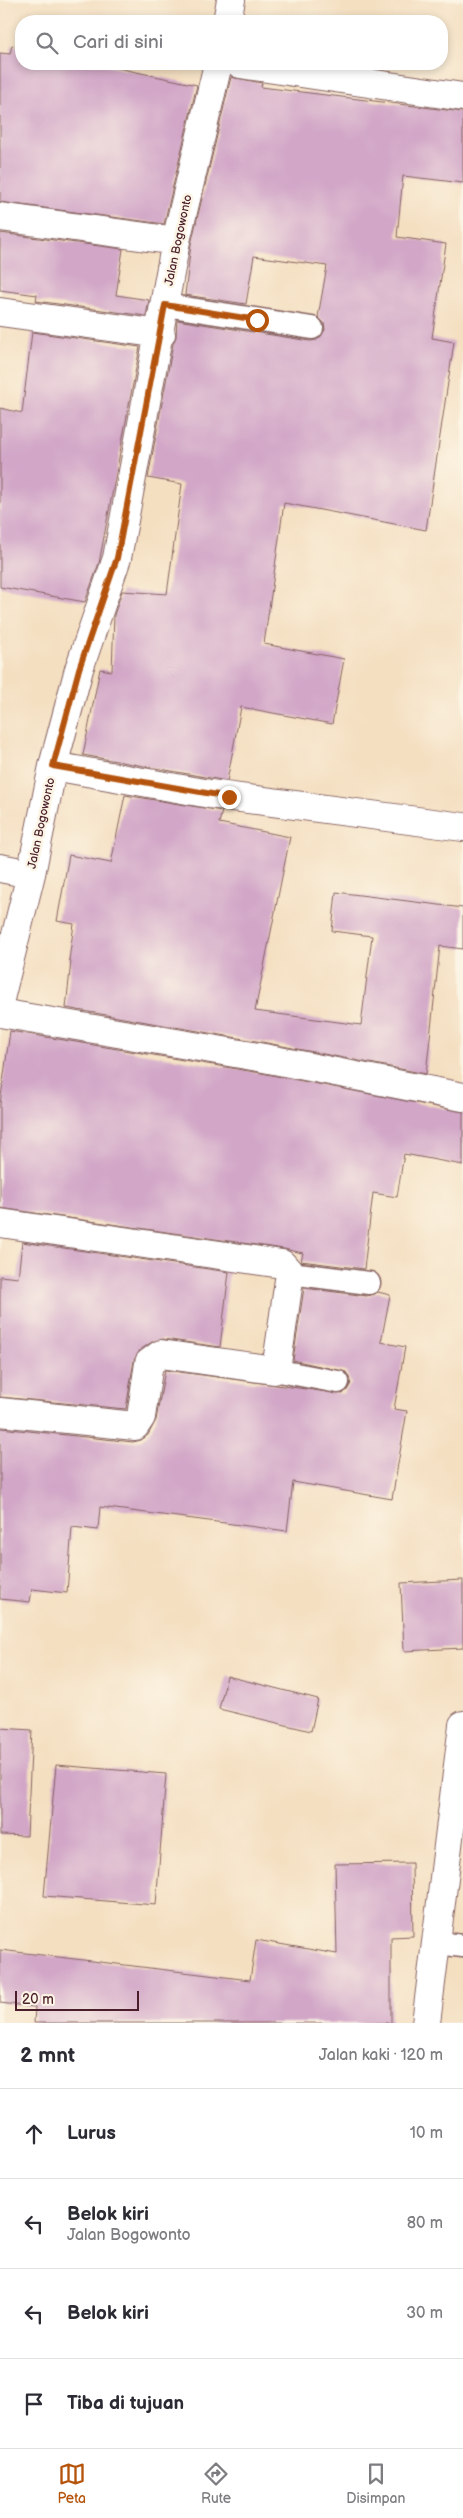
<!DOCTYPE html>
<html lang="id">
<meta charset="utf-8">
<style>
:root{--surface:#fff;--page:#f7f7f7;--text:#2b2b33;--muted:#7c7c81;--line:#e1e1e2;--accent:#b45309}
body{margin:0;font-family:"Balsamiq Sans",sans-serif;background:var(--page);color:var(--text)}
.scale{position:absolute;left:15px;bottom:12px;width:124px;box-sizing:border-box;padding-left:5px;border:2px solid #4a1f2b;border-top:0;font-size:14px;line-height:18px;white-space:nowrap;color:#4a1f2b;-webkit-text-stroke:4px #fcf5e5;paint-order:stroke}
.stop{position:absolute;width:15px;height:15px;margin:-11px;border:4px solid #b45309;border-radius:50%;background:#fff}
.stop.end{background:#b45309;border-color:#fff;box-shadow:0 1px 5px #0008}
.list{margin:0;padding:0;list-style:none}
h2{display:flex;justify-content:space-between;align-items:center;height:65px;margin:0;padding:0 20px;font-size:21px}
h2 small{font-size:16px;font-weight:400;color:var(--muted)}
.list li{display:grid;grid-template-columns:32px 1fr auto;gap:15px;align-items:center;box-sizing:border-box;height:90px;padding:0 20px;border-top:1px solid var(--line)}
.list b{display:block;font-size:19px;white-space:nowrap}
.list p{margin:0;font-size:16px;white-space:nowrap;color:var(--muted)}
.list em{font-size:16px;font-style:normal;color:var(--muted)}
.icon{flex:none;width:28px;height:28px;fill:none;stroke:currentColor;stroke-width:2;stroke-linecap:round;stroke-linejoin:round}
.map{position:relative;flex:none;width:463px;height:2023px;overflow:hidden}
.search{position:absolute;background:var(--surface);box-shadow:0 2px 8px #0003;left:15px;right:15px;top:15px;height:55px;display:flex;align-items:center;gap:12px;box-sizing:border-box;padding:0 18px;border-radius:20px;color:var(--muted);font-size:19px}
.sheet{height:425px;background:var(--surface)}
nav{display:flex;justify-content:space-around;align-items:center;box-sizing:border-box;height:70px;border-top:1px solid var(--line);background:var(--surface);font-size:14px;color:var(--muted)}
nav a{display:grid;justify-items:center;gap:2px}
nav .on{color:var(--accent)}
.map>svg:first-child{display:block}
.building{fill:#d1a6c7}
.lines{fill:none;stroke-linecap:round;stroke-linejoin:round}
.lane-casing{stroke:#866260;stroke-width:25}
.street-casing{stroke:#866260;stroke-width:30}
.lane{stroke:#fff;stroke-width:22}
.street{stroke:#fff;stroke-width:28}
.route{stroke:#b45309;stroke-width:6}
.labels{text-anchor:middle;stroke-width:5;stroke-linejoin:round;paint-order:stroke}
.street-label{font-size:12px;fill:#4a1f2b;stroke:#fcf5e5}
</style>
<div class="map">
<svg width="463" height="2023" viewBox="0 0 463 2023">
<rect width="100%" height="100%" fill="#fcf5e5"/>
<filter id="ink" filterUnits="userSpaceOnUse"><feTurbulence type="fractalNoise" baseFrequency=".02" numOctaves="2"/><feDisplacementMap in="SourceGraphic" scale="10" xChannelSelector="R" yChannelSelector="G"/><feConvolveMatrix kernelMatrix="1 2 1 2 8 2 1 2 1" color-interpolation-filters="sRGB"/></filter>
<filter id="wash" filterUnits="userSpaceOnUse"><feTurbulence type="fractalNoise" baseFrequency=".0096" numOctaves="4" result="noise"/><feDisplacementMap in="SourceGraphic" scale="20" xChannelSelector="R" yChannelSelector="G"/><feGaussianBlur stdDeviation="1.12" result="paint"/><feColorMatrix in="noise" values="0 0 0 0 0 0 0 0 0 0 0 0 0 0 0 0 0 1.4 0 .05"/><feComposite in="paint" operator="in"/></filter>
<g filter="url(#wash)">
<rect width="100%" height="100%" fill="#f4dfc1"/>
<g id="blocks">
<path class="building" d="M12 45 21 47V64H99L197 85 164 224 0 202V53L10 54Z
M231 77 262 83 261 87 463 112V183L403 176 397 237 446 244 432 338 454 342 426 530 284 503 264 644 344 659 332 724 241 707 227 781 83 755 100 669 112 671 114 615 122 591 167 594 182 484 148 478 173 344 176 337 177 320 310 341 317 340 325 330 324 323 318 317 327 266 254 256 246 304 185 295 191 244Z
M0 233 123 249 116 295 149 300 146 316 36 301 37 295 0 290Z
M32 332 140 347 99 563 85 602 0 587V408L22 413Z
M125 795 222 811 219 823 290 837 255 1011 361 1025 372 936 332 931 336 892 463 908V949L440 946 426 1074 267 1043 66 1008 71 961 69 960 74 924 57 921 69 855 111 863Z
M10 1031 261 1073 463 1112V1165L404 1154 397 1197 373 1193 364 1269 301 1261 303 1253 284 1249 0 1208V1104Z
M22 1242 229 1272 220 1347 163 1339 152 1342 140 1350 134 1360 126 1409 0 1397V1276L18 1278Z
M304 1288 367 1296 378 1292 390 1295 381 1342 405 1347 394 1409 407 1411 392 1499 293 1482 287 1531 100 1507 98 1530 72 1527 67 1593 32 1589 30 1602 0 1599V1428L133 1442 141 1440 148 1435 156 1420 165 1370 343 1394 351 1384 346 1372 293 1360Z
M463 1580V1648L404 1651 401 1583Z
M227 1676 318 1699 311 1731 219 1709Z
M0 1728 32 1730 27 1836 0 1835Z
M56 1765 166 1774 156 1905 44 1896Z
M412 1863 413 1936 391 1937V2023H34L35 2007 0 2003V1950L250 1980 256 1940 337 1954 335 1864Z"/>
</g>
</g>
<g filter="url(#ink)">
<use href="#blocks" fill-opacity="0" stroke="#866260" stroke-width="1"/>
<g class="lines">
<g class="lane-casing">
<path id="lane" d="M165 305 312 328
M290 1273 369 1283
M274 1370 338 1382
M436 1943 463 1946"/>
</g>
<g class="street-casing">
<path id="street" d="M227 21 231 0
M240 64 463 97
M0 217 176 241
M0 312 161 334
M53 766 210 794 463 827
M0 868 31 874
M0 999 31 874 53 766 79 669 117 558 176 241 218 64
M0 1013 264 1058 463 1097
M0 1223 282 1264 290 1273 277 1363 274 1370 161 1354 149 1363 141 1417 135 1426 0 1412
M426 2023 463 1725"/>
</g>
<use href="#lane" class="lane"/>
<use href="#street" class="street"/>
</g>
</g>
<g class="lines" filter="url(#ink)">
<path class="route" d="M229 797 53 766 79 669 117 558 165 305 257 320"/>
</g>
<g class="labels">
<g class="street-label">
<text transform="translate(178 240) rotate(-78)" y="4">Jalan Bogowonto</text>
<text transform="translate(41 823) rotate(-78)" y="4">Jalan Bogowonto</text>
</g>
</g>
</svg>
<div class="scale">20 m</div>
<div class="stop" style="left:257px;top:320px"></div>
<div class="stop end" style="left:229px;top:797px"></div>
<div class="search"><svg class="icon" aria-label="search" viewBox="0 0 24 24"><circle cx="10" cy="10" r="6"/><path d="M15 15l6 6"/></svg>Cari di sini</div>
</div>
<section class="sheet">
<h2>2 mnt<small>Jalan kaki · 120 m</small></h2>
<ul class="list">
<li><svg class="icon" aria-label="ahead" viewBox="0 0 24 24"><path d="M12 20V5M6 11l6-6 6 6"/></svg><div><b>Lurus</b></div><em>10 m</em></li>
<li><svg class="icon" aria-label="left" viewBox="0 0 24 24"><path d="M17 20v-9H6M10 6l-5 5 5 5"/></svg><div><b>Belok kiri</b><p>Jalan Bogowonto</p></div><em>80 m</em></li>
<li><svg class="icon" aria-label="left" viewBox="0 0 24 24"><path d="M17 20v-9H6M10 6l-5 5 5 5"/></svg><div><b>Belok kiri</b></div><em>30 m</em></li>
<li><svg class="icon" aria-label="arrive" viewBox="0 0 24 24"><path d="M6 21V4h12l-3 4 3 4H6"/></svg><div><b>Tiba di tujuan</b></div></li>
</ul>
</section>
<nav>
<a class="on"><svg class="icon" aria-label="map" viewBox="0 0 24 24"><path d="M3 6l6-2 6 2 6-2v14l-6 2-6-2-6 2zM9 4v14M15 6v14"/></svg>Peta</a>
<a><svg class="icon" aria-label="directions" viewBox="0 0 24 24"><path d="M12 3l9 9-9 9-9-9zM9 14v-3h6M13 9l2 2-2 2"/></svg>Rute</a>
<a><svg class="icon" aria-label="saved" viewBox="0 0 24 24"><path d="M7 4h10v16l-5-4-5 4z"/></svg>Disimpan</a>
</nav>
